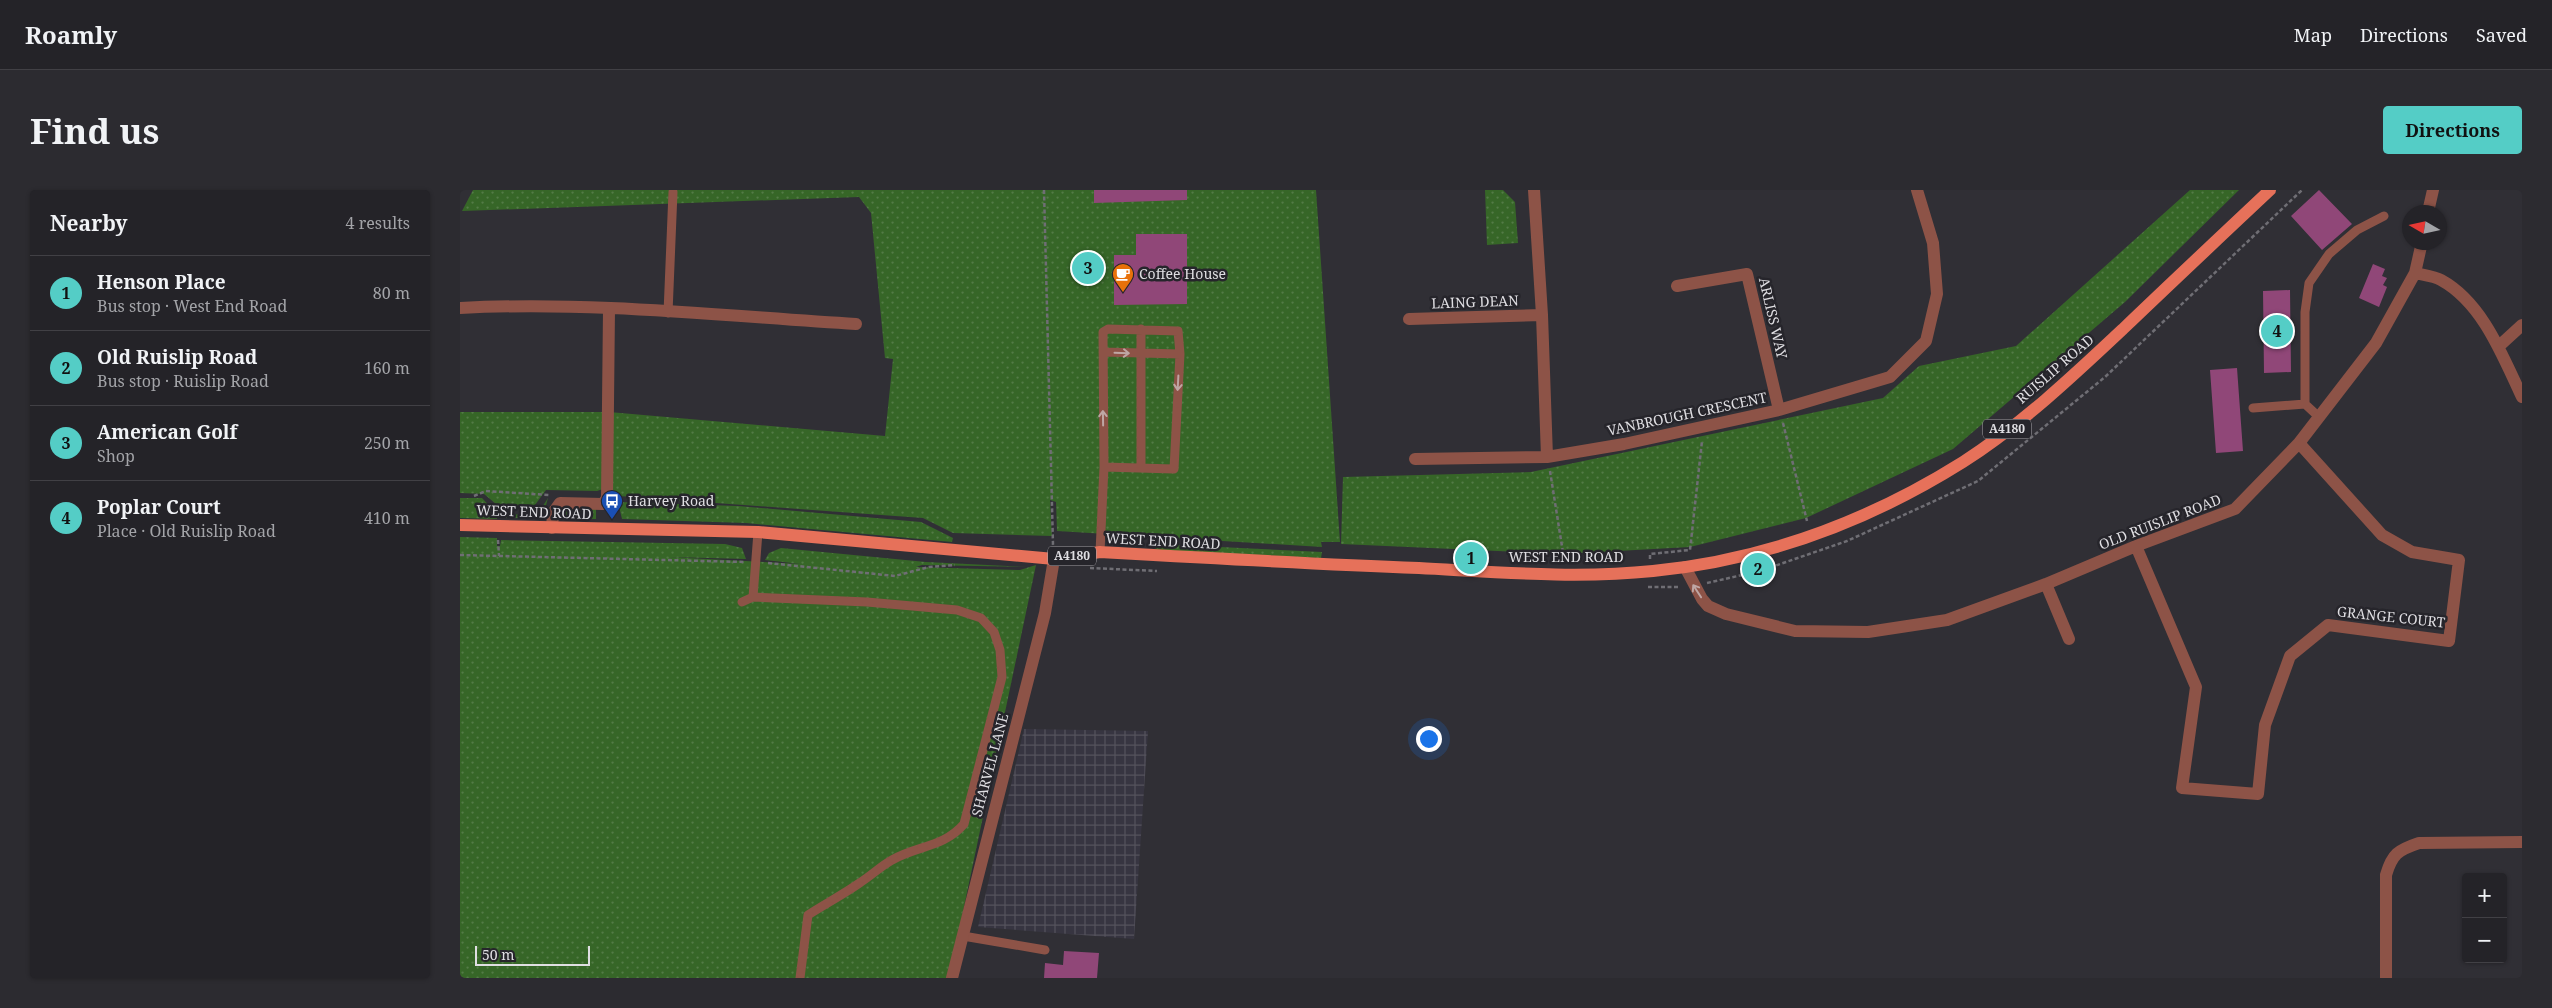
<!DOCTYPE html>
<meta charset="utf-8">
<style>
:root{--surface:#242328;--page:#2c2b30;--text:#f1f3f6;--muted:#a3a4a8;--line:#414045;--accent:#54cdc6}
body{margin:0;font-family:"Noto Serif",serif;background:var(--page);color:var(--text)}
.controls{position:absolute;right:15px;bottom:15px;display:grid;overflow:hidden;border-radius:5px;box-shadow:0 1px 4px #0004}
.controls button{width:45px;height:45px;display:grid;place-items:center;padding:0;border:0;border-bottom:1px solid var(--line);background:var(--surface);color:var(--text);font:25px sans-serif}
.compass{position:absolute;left:1942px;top:15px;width:45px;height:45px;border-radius:50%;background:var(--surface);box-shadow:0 1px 4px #0004;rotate:279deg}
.scale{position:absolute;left:15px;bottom:12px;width:115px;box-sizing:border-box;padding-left:5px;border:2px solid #dfdee2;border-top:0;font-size:14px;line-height:18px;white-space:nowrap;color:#dfdee2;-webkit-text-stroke:4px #26252b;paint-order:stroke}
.you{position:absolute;left:968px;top:548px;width:18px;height:18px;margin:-12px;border:4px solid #fff;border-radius:50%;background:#1a73e8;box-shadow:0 0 0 8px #1a73e833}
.badge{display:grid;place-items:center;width:32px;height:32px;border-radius:50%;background:var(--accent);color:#111;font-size:16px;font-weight:700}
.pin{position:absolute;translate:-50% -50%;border:2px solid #fff;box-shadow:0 1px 5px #0006}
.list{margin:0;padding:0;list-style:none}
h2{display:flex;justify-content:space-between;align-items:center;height:65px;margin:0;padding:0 20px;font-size:21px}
h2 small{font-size:16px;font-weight:400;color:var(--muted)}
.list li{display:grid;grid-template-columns:32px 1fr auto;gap:15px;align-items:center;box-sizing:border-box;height:75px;padding:0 20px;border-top:1px solid var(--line)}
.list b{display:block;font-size:19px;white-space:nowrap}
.list p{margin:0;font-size:16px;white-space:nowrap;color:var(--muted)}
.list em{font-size:16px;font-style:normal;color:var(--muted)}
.map{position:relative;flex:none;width:2062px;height:788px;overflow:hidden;border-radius:5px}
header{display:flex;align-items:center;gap:30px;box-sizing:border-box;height:70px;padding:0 25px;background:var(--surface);border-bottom:1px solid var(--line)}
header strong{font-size:24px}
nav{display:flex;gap:28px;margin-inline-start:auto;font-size:18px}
.intro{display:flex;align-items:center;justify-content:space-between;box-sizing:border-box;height:120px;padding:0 30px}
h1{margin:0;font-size:35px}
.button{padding:12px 22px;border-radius:5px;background:var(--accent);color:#111;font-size:18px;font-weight:700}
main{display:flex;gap:30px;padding:0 30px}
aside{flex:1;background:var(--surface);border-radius:5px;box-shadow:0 1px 4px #0004}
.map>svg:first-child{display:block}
.industrial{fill:url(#industrial-grid)}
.grass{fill:url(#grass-dots)}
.building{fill:#904778}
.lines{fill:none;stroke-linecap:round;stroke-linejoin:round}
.path{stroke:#6f6e74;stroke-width:2.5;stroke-dasharray:4 2.5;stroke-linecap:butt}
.service{stroke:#8d5347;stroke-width:9}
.minor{stroke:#8d5347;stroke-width:12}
.primary{stroke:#e6715a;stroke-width:12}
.oneway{stroke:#bea6a4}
.labels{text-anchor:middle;stroke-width:5;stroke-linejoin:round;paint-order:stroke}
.shield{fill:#26252b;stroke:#a8a6ab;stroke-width:1}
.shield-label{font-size:12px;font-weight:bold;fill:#dfdee2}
.poi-label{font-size:14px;fill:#dfdee2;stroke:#26252b;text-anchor:start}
.street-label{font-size:14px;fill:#dfdee2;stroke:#26252b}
</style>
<header>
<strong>Roamly</strong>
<nav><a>Map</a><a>Directions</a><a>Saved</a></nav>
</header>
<div class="intro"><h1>Find us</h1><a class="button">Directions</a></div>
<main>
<aside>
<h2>Nearby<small>4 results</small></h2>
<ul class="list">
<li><span class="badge">1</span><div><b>Henson Place</b><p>Bus stop · West End Road</p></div><em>80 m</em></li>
<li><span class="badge">2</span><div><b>Old Ruislip Road</b><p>Bus stop · Ruislip Road</p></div><em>160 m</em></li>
<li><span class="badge">3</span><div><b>American Golf</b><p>Shop</p></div><em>250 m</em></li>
<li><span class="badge">4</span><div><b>Poplar Court</b><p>Place · Old Ruislip Road</p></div><em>410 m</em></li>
</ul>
</aside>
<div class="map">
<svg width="2062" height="788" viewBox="0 0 2062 788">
<defs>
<pattern id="industrial-grid" width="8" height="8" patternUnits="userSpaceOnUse" patternTransform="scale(1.25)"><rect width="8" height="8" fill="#373541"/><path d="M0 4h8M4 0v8" fill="none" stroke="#54525c"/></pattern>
<pattern id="grass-dots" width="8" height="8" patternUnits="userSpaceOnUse" patternTransform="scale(1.25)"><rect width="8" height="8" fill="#366627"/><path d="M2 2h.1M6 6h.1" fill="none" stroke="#537b46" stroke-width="1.8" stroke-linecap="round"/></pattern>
</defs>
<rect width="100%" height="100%" fill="#302f35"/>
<path class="industrial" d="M564 539 688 541 674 749 518 737Z"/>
<path class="grass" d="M13 0H856L880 352H861L862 357 597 341 596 312 590 310 592 346 493 343 463 328 159 306 146 298 137 301 86 300 72 319H42L24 304 0 303V222H149L425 246 433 169 425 168 411 23 399 7 2 21Z
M1025 0H1043L1055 12 1058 53 1027 55Z
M1730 0H1779L1665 112 1493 259 1346 328 1230 357 1103 364 881 354 883 287 1071 282 1423 208 1459 176 1556 156Z
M0 308H22L37 324V329L0 328Z
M88 308 83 326 78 328H41V324L77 325Z
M158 312 278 316 461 332 493 348 492 352 286 333 162 329Z
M107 318 136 319V329L106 328 104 323Z
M0 347 37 348V356H40L41 350 265 354 282 358 286 369 209 367 341 374 305 370 309 363 321 358 466 372 567 377 462 375 456 377 560 380 576 375 489 788H0Z
M697 354 862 362 861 368 695 360Z"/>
<path class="building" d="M634 0H727V10L634 13Z
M1859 0 1892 34 1862 60 1831 26Z
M676 44H727V114L654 115V65H676Z
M1913 74 1925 79 1922 86 1927 88 1923 95 1927 97 1919 117 1899 108Z
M1830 100 1831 182 1804 183 1803 101Z
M1777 178 1783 261 1756 263 1750 180Z
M604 761 639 763 637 788H584L585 773 603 775Z"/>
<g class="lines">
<path class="path" d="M584 0 593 355
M1323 233 1347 331
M1090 281 1104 369
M14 306 26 301 89 305
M38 350 39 366
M0 365 285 372
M1190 369V364L1230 360 1242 251
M308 373 435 386 469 377 495 375
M630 378 697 381
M1247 393 1300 381 1387 351 1518 291 1645 187 1842 0
M1188 397H1220"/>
<path class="service" d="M208 123 213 2
M643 162 720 164
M1845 214V122L1849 93 1869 64 1897 40 1924 26
M1793 218 1845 214 1859 227
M681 278V139
M298 342 293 407 407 412 497 420 521 428 534 442 540 460 542 487 504 634C483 658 458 655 432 670 421 676 412 685 401 692 384 704 365 714 348 725L340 788
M640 362 644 277 643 142 648 139 718 141 720 164 714 279 644 277
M282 412 293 407
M503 746 585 760"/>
<path class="minor" d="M1074 0 1082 125 1087 267 1164 254 1319 220 1430 187 1466 151 1477 104 1473 53 1457 0
M1968 22 1973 0
M1955 83C1963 85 1974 86 1981 90 2023 113 2043 167 2062 207
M1217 96 1287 84 1319 220
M0 118C131 111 265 126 396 134
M949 129 1082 125
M2038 157 2062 135
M955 269 1087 267
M92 338 93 323 100 313 143 314 147 308 149 119
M1676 356 1736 497 1722 598 1798 604 1805 535 1830 466 1868 435 1989 451 1999 370 1952 362 1922 345 1839 253
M1225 377 1242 409 1248 416 1266 424 1335 441 1408 442 1487 430 1586 394 1676 356 1775 319 1839 253 1916 153 1955 83 1962 52
M1586 394 1609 449
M492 788 585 423 594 369
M1926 788V685C1932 664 1938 660 1959 653L2062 652"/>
<path class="primary" d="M0 335 298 342 594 369 640 362C747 368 853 374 959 378 1037 382 1115 389 1193 381 1304 370 1409 331 1503 272 1561 235 1613 186 1663 139 1712 92 1761 46 1810 0"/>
</g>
<defs><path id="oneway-shaft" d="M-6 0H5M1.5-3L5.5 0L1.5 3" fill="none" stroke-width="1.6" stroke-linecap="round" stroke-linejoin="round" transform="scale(1.25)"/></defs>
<g class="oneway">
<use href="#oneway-shaft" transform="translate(662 163) rotate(2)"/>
<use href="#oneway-shaft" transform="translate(718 193) rotate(93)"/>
<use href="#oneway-shaft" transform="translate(643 228) rotate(-91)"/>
<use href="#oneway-shaft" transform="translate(1237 401) rotate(-123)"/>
</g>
<defs>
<g id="cafe-pin" transform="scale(1.125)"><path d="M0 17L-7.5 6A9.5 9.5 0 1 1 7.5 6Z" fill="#e8710a" stroke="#26252b"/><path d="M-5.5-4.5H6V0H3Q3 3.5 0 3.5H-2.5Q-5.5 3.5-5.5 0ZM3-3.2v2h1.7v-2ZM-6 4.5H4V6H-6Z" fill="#fff"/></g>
<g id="bus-pin" transform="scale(1.125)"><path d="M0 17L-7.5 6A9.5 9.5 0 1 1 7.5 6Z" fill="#1a4fb4" stroke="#26252b"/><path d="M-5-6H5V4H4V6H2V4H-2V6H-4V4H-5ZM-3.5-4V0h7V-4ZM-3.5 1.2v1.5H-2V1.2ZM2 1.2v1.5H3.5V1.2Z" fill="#fff"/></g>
</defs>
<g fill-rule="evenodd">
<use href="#cafe-pin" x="663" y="84"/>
<use href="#bus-pin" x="152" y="311"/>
</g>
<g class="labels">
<g class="shield">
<rect x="1523" y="229.5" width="48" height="19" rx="4"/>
<rect x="588" y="356.5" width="48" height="19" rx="4"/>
</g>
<g class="shield-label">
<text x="1547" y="243">A4180</text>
<text x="612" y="370">A4180</text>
</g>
<g class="poi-label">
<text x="679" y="89">Coffee House</text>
<text x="168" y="316">Harvey Road</text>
</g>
<g class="street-label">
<text transform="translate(1015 112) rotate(-2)" y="5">LAING DEAN</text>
<text transform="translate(1313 128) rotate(77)" y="5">ARLISS WAY</text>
<text transform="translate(1595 179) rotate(-41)" y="5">RUISLIP ROAD</text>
<text transform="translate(1227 224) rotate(-12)" y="5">VANBROUGH CRESCENT</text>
<text transform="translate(74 322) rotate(2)" y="5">WEST END ROAD</text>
<text transform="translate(1700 332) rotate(-21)" y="5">OLD RUISLIP ROAD</text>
<text transform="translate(703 351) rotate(3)" y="5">WEST END ROAD</text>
<text x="1106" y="372">WEST END ROAD</text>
<text transform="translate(1931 427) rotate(6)" y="5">GRANGE COURT</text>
<text transform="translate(530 575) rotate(-75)" y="5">SHARVEL LANE</text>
</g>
</g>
</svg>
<div class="controls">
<button>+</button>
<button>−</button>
</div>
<svg class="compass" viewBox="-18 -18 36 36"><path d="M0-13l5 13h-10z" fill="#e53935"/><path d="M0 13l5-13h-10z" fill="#a3a4a8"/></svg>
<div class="scale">50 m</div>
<div class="you"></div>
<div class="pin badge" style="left:1011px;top:368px">1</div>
<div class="pin badge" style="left:1298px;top:379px">2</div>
<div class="pin badge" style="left:628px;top:78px">3</div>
<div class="pin badge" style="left:1817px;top:141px">4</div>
</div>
</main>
